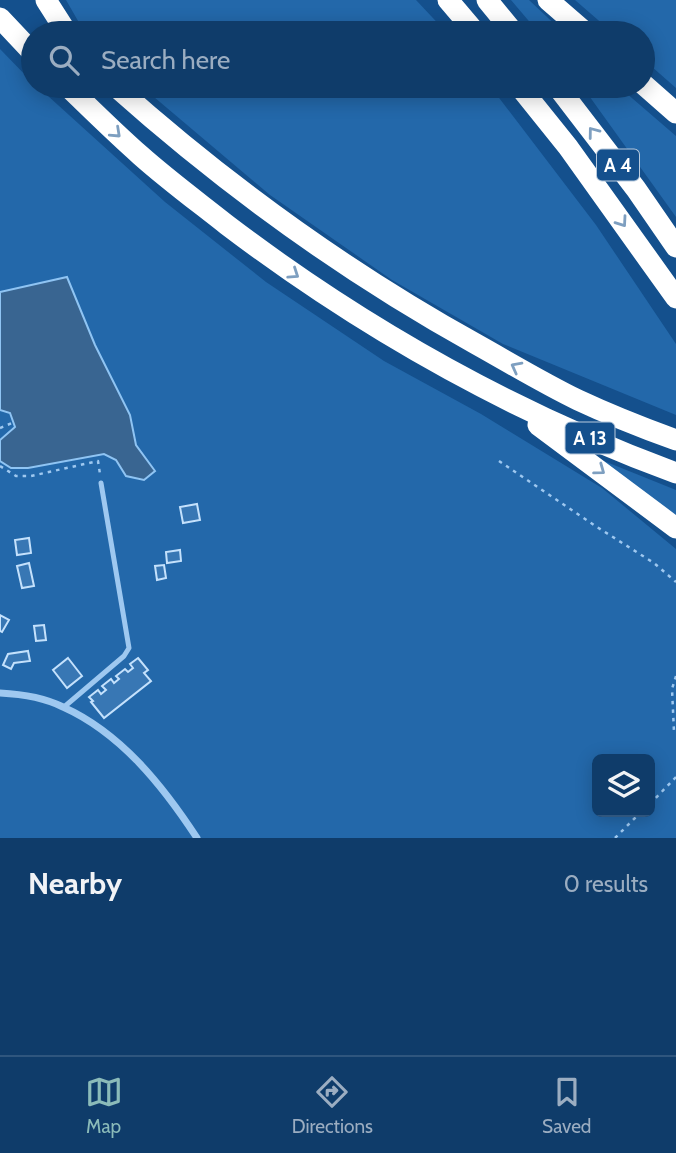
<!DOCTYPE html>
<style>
:root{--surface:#0f3c6a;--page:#1d4772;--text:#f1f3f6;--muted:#9badc1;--line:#2f567e;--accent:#8bbbb9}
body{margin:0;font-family:Cabin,sans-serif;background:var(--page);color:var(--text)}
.controls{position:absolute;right:21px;bottom:21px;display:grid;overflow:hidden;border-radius:10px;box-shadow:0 4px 18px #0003}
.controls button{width:63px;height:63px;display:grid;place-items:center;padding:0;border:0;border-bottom:2px solid var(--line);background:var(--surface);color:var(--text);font:35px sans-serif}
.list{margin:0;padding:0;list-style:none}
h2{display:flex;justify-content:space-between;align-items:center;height:91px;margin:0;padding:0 28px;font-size:30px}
h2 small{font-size:23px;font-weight:400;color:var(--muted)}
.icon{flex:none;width:38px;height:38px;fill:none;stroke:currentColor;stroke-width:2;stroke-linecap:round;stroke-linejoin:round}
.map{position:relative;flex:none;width:676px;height:838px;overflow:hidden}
.search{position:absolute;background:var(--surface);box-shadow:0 4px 18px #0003;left:21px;right:21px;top:21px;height:77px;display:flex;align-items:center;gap:18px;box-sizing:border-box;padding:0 24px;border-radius:38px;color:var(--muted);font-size:26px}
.sheet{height:217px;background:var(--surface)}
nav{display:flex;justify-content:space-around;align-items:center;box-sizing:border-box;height:98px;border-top:2px solid var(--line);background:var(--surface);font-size:19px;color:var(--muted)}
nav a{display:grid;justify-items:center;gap:4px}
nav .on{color:var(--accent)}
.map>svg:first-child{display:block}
.green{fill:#2368aa;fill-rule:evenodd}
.water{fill:#396591;stroke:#8fc4f3;stroke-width:2}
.building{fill:#3877b4;stroke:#c4e1fc;stroke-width:2}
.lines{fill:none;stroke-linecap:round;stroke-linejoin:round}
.path{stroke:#9ec8f0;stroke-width:2.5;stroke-dasharray:3.5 5;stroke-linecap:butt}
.service{stroke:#9ec8f0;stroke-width:5}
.minor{stroke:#9ec8f0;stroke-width:7}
.motorway{stroke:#fff;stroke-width:21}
.oneway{stroke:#7e9fc0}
.labels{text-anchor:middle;stroke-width:5;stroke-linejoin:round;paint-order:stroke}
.shield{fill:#14508d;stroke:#b8cadd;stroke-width:2}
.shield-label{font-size:19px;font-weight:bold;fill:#fff}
</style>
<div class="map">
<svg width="676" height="838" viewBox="0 0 676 838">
<rect width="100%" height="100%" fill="#14508d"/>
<path class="green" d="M66 0H416L447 33H85Z
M511 0H529L564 33H539Z
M575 0H676V88L643 59V33H613Z
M0 49 33 83V86H37L165 202 266 282 384 361 481 414 602 488 676 549V838H0ZM597 759H650V812H597Z
M141 86H490L596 225 676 344V415L503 344 392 280 270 195Z
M582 86H618L676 136V217Z
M599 459 676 490V520Z"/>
<path class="water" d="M67 277 95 345 130 415 136 445 155 471 144 480 126 476 116 460 104 454 28 468H11L0 461V440L15 427 10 413 0 410V292Z"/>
<path class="building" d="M197 504 200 520 183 523 180 507Z
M29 538 31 553 17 555 15 540Z
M180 550 181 561 167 563 166 552Z
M29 563 34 586 22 588 17 566Z
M164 565 166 578 157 580 155 566Z
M0 615 9 620 2 632 0 631Z
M44 625 46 640 36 641 34 626Z
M28 651 30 661 14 663 11 669 3 665 8 654Z
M68 658 82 676 67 688 53 670Z
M138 658 148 670 144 673 151 681 104 718 91 702 93 701 89 697 98 690 101 694 106 690 102 686 111 679 114 683 119 679 116 676 125 669 128 672 133 668 130 664Z"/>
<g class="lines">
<path class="path" d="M0 428 12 423
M499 461 597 527 654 563 676 582
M0 466 16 476H31L98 461 100 474
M676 676 672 689 674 732 676 734
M650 804 676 777
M615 838 641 812"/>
<path class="service" d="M64 707 124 656 129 648 101 483"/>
<path class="minor" d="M0 693C20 694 45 698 63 707 121 733 163 786 197 838"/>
<path class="motorway" d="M46 0 67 33
M448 0 476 33
M487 0 514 33
M548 0 586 33
M0 18 33 53
M643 84 676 113
M67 86C91 109 115 133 140 155 168 180 198 202 227 225 364 329 514 413 676 473
M115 86C226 185 346 272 476 344 510 363 543 383 578 400 610 415 643 428 676 440
M519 86 568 147 676 298
M557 86 636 189 676 247
M538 425 676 528"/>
</g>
<defs><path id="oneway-chevron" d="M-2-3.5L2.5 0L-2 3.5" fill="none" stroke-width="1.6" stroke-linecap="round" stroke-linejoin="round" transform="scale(1.75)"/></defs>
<g class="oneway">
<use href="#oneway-chevron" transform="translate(593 132) rotate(-127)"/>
<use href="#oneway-chevron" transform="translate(116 133) rotate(43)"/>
<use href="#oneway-chevron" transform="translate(622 222) rotate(55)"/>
<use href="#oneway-chevron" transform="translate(294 274) rotate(34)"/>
<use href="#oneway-chevron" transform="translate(516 367) rotate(-152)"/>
<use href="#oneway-chevron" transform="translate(600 470) rotate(36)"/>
</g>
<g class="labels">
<g class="shield">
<rect x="597" y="149.5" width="42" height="31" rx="5"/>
<rect x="565.5" y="422.5" width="49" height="31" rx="5"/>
</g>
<g class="shield-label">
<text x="618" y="172">A 4</text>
<text x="590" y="445">A 13</text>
</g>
</g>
</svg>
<div class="controls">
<button><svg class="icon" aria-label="layers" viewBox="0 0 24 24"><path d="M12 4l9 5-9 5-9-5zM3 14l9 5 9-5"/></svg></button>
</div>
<div class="search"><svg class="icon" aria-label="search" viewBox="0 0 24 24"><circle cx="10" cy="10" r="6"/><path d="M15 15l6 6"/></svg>Search here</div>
</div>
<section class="sheet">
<h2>Nearby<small>0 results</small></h2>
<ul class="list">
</ul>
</section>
<nav>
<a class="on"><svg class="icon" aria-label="map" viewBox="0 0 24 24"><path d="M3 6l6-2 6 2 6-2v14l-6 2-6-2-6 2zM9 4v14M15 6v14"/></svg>Map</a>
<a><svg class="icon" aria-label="directions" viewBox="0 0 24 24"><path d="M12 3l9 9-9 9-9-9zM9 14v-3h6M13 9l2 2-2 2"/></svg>Directions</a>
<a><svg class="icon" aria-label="saved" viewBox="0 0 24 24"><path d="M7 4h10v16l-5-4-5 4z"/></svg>Saved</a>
</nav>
